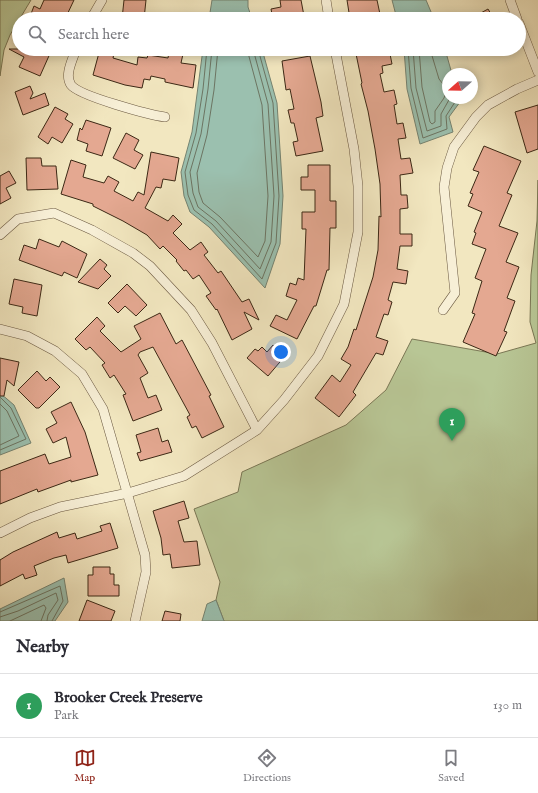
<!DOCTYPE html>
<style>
:root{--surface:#fff;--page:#f7f7f7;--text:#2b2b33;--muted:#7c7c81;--line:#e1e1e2;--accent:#8f2418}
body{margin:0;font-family:"IM FELL English",serif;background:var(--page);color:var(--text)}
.compass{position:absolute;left:442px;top:68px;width:36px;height:36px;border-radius:50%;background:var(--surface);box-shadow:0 2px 10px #0003;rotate:250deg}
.you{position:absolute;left:281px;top:352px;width:14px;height:14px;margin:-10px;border:3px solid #fff;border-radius:50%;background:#1a73e8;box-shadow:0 0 0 6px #1a73e833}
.badge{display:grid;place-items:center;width:26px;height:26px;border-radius:50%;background:var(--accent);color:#fff;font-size:13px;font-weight:700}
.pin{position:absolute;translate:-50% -33px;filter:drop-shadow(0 1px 2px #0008)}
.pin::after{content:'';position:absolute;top:21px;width:14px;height:12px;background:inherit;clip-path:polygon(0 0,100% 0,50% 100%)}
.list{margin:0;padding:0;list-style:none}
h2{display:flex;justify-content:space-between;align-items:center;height:52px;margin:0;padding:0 16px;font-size:17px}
h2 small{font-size:13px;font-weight:400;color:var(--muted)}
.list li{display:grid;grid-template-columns:26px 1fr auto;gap:12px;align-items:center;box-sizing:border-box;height:64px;padding:0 16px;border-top:1px solid var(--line)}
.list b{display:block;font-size:15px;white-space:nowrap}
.list p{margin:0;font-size:13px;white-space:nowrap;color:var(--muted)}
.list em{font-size:13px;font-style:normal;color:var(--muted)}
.icon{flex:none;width:22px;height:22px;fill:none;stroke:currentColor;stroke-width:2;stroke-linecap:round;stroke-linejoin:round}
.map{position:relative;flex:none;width:538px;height:621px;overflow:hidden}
.search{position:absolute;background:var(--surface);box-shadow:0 2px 10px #0003;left:12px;right:12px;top:12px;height:44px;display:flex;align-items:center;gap:10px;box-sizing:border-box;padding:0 14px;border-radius:22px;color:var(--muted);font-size:15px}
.sheet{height:116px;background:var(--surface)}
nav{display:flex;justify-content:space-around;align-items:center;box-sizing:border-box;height:56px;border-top:1px solid var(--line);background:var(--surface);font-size:11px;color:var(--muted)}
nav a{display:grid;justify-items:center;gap:2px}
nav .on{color:var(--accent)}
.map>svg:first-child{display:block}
.green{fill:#b8c695;stroke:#7a7755}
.water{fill:#9bc0af;stroke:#758371}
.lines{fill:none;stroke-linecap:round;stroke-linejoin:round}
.shore{stroke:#6c7462;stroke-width:1}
.building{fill:#e4a891;stroke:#3c2815}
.street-casing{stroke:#6a5840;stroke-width:10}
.street{stroke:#f7efd6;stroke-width:9}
</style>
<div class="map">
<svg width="538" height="621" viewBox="0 0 538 621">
<rect width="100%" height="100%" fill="#f2e7c0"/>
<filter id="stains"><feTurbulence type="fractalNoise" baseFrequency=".005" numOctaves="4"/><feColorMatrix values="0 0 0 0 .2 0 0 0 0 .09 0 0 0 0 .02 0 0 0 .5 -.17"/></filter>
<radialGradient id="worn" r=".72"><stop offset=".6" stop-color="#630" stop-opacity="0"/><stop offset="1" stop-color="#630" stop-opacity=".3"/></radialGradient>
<path class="green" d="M0 0H31L10 35 4 50 0 76Z
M538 180V621H224L216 600 220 582 194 509 238 492 242 472 346 425 386 390 412 339 497 354 536 343 530 322 531 275 537 221Z"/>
<path class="water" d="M212 0H248V7L252 19H209Z
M392 0H426L434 19H397Z
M203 49H262L277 103 283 196 280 244 265 288 209 227 190 212 184 196 181 172 192 132Z
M404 49H445L452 74H448V98H459L460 102 449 117 453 132 420 144 407 89Z
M0 393 14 405 31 443 0 455Z
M64 578 68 602 55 621H0V609Z
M216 600 224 621H202L207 604Z"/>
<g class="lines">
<path class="shore" d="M207 49 203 89 196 133 185 172 188 195 194 210 212 224 262 279 276 243 279 196 273 103 258 49
M212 49 208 89 201 134 190 172 193 193 198 207 216 221 260 269 271 242 274 196 268 104 253 49
M218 49 214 90 207 135 197 173 199 192 203 203 220 217 258 257 265 241 268 196 262 105 247 49
M408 49 411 88 423 138 447 129 446 116 455 102V98
M413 49 416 88 427 131 441 126V114L450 98
M419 49 422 87 430 122 432 124 435 122V111L444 98 447 89 439 79 430 49
M0 397 11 408 26 439 0 450
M0 404 7 411 19 436 0 445
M0 612 60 586 63 601 52 621
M0 617 18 611 56 593 58 600 48 615 47 621
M10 621 44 605 46 608 41 621"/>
</g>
<path class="building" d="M44 0H74L65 19H29L34 6 40 9Z
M124 0H146L144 19H122Z
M280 0H301L304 16 292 19H273L271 9 281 7Z
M347 0H377L381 19H350Z
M488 9 494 19H470Z
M9 49H52L40 76 19 67 24 57Z
M100 49H115L113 58 137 65 138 57 147 58 148 55 168 58 169 52 183 54 181 63 196 65 193 88 165 82V79L151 76 150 80 144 79 142 88 125 85 93 75Z
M355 49H389L392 64 382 66 383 73 380 74 384 92 394 90 397 104 394 105 397 124 403 123 406 138 398 139 401 159 410 158 413 173 400 175 401 195H407L408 208 400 209V234H412V246H400L397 269 408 271 406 284 393 282 388 300 392 302 388 315 384 314 376 337 388 341 383 355 376 353 353 392 356 395 339 417 315 398 332 375 340 382 351 365 341 359 348 347 354 329 356 330 373 277 378 250 379 216 381 217 380 184 375 149 368 111 361 84 362 83Z
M310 56 321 102 323 116 316 118 323 151 296 156 293 142 298 141 294 123H291L288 110 294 109 290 89 286 90 282 61Z
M30 86 33 93 30 99 45 93 49 105 23 115 15 92Z
M538 105V149L527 153 515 112Z
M55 107 68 114 65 119 73 124 62 143 52 137 48 144 38 137Z
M86 120 111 128 102 156 86 151 88 144 77 140 80 128 82 130Z
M126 133 139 140 134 150 143 155 135 169 113 158Z
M484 146 521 161 507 193 512 195 499 226 518 233 506 262 519 267 507 298 515 301 504 331 507 332 496 356 463 342 475 314 472 313 482 281 475 278 486 249 472 244 476 233 474 232 482 212 468 206 473 194 470 193 479 172 473 170Z
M151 152 179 158 175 181 163 179 161 188 156 187 145 208 168 221 173 215 182 224 173 233 190 250 201 242 208 252 204 255 218 273 221 271 242 302 249 299 259 320 244 312 252 329 232 340 217 309 216 310 206 296 211 293 199 275 193 279 186 270 184 271 176 261 177 260 163 246 160 249 147 235 123 221 93 206V204L61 194 71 160 86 165 83 177 104 183 108 176 119 182 114 191 133 201 138 192 144 195Z
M26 158H41L42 166H56L58 189 27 190Z
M308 165H330V201H336V228H330L329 270H327L316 306H314L297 339 270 326 276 315 287 320 297 300 286 296 290 283 296 285 298 278 304 280 306 229H302V212H315V190H301V177H308Z
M9 171 16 183 6 188 11 198 0 204V176Z
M39 239 59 247 62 241 87 254 77 278 64 272 62 276 19 260 24 245 36 249Z
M100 259 107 265 104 269 111 276 98 289 78 282Z
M14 279 42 285 37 316 22 313 23 307 9 304Z
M127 284 147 305 136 316 125 306 118 313 108 303Z
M160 313 176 344 182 340 211 395 209 396 224 427 202 438 196 426 192 428 187 417 190 415 153 347 140 352 138 355 148 373 140 378 148 398 156 395 162 410 133 421 123 395 126 394 114 375 110 378 102 365 105 363 90 347 86 350 75 339 97 317 105 326 100 331 121 352 141 339 134 326Z
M273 345 285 356 268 376 247 358 255 349 258 351 262 347 267 352Z
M0 358 19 362 14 386 7 380 4 396H0Z
M37 371 46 381 50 377 60 387 39 408H36L18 390Z
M71 402 85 432 98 475 71 482V480L38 492 37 489 0 504V471L45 454 49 464 71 457 66 437 53 443 46 429 57 423 51 412Z
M158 428 162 442 168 440 172 452 140 461 137 453 141 452 136 435Z
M184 501 189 518 178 521 184 542 197 541 200 565 172 568 170 554 163 555 161 538 153 511Z
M110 523 118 548 68 563 66 555 54 558 34 566 37 575 25 579 23 574 0 586V560L13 552 57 532 59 538 75 533 77 539 102 531 100 526Z
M93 567H110V574H114V585H119V596H88V575H93Z
M87 600 115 611 111 621H79Z
M165 611 181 614 180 621H162Z"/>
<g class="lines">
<g class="street-casing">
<path id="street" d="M326 0 329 19
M510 0 517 19
M91 19 102 0
M519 23 538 72
M76 49C73 59 64 75 71 85 79 96 150 115 165 117
M0 235 18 219 54 213 92 230 133 253 150 266 191 310 212 343 257 430
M443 310 455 293 444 187 447 168 454 147 476 117 488 105 517 89 538 80
M0 329 27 336 55 351 82 374 103 409 145 555 146 572 135 621
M0 533 30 518 60 507 128 493 184 476 257 430 284 400 318 356 344 304 358 232V186L354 149 335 49"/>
</g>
<use href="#street" class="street"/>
</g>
<rect width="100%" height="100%" filter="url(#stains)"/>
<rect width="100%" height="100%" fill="url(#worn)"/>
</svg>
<svg class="compass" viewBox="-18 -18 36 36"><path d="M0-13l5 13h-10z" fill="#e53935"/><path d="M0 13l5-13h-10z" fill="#7c7c81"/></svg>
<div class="you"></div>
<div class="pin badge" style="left:452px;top:441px;background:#2e9e5b">1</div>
<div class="search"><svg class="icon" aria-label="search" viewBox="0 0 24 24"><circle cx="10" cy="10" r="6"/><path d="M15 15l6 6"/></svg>Search here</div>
</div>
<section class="sheet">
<h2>Nearby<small></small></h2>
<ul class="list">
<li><span class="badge" style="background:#2e9e5b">1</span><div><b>Brooker Creek Preserve</b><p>Park</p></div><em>130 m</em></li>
</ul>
</section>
<nav>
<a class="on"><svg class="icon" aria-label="map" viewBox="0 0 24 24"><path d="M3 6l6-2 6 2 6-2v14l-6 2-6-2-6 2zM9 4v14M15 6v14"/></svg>Map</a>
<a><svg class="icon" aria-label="directions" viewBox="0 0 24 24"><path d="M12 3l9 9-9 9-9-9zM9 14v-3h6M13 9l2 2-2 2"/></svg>Directions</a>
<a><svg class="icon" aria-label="saved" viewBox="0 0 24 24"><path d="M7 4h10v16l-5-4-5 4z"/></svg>Saved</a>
</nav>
